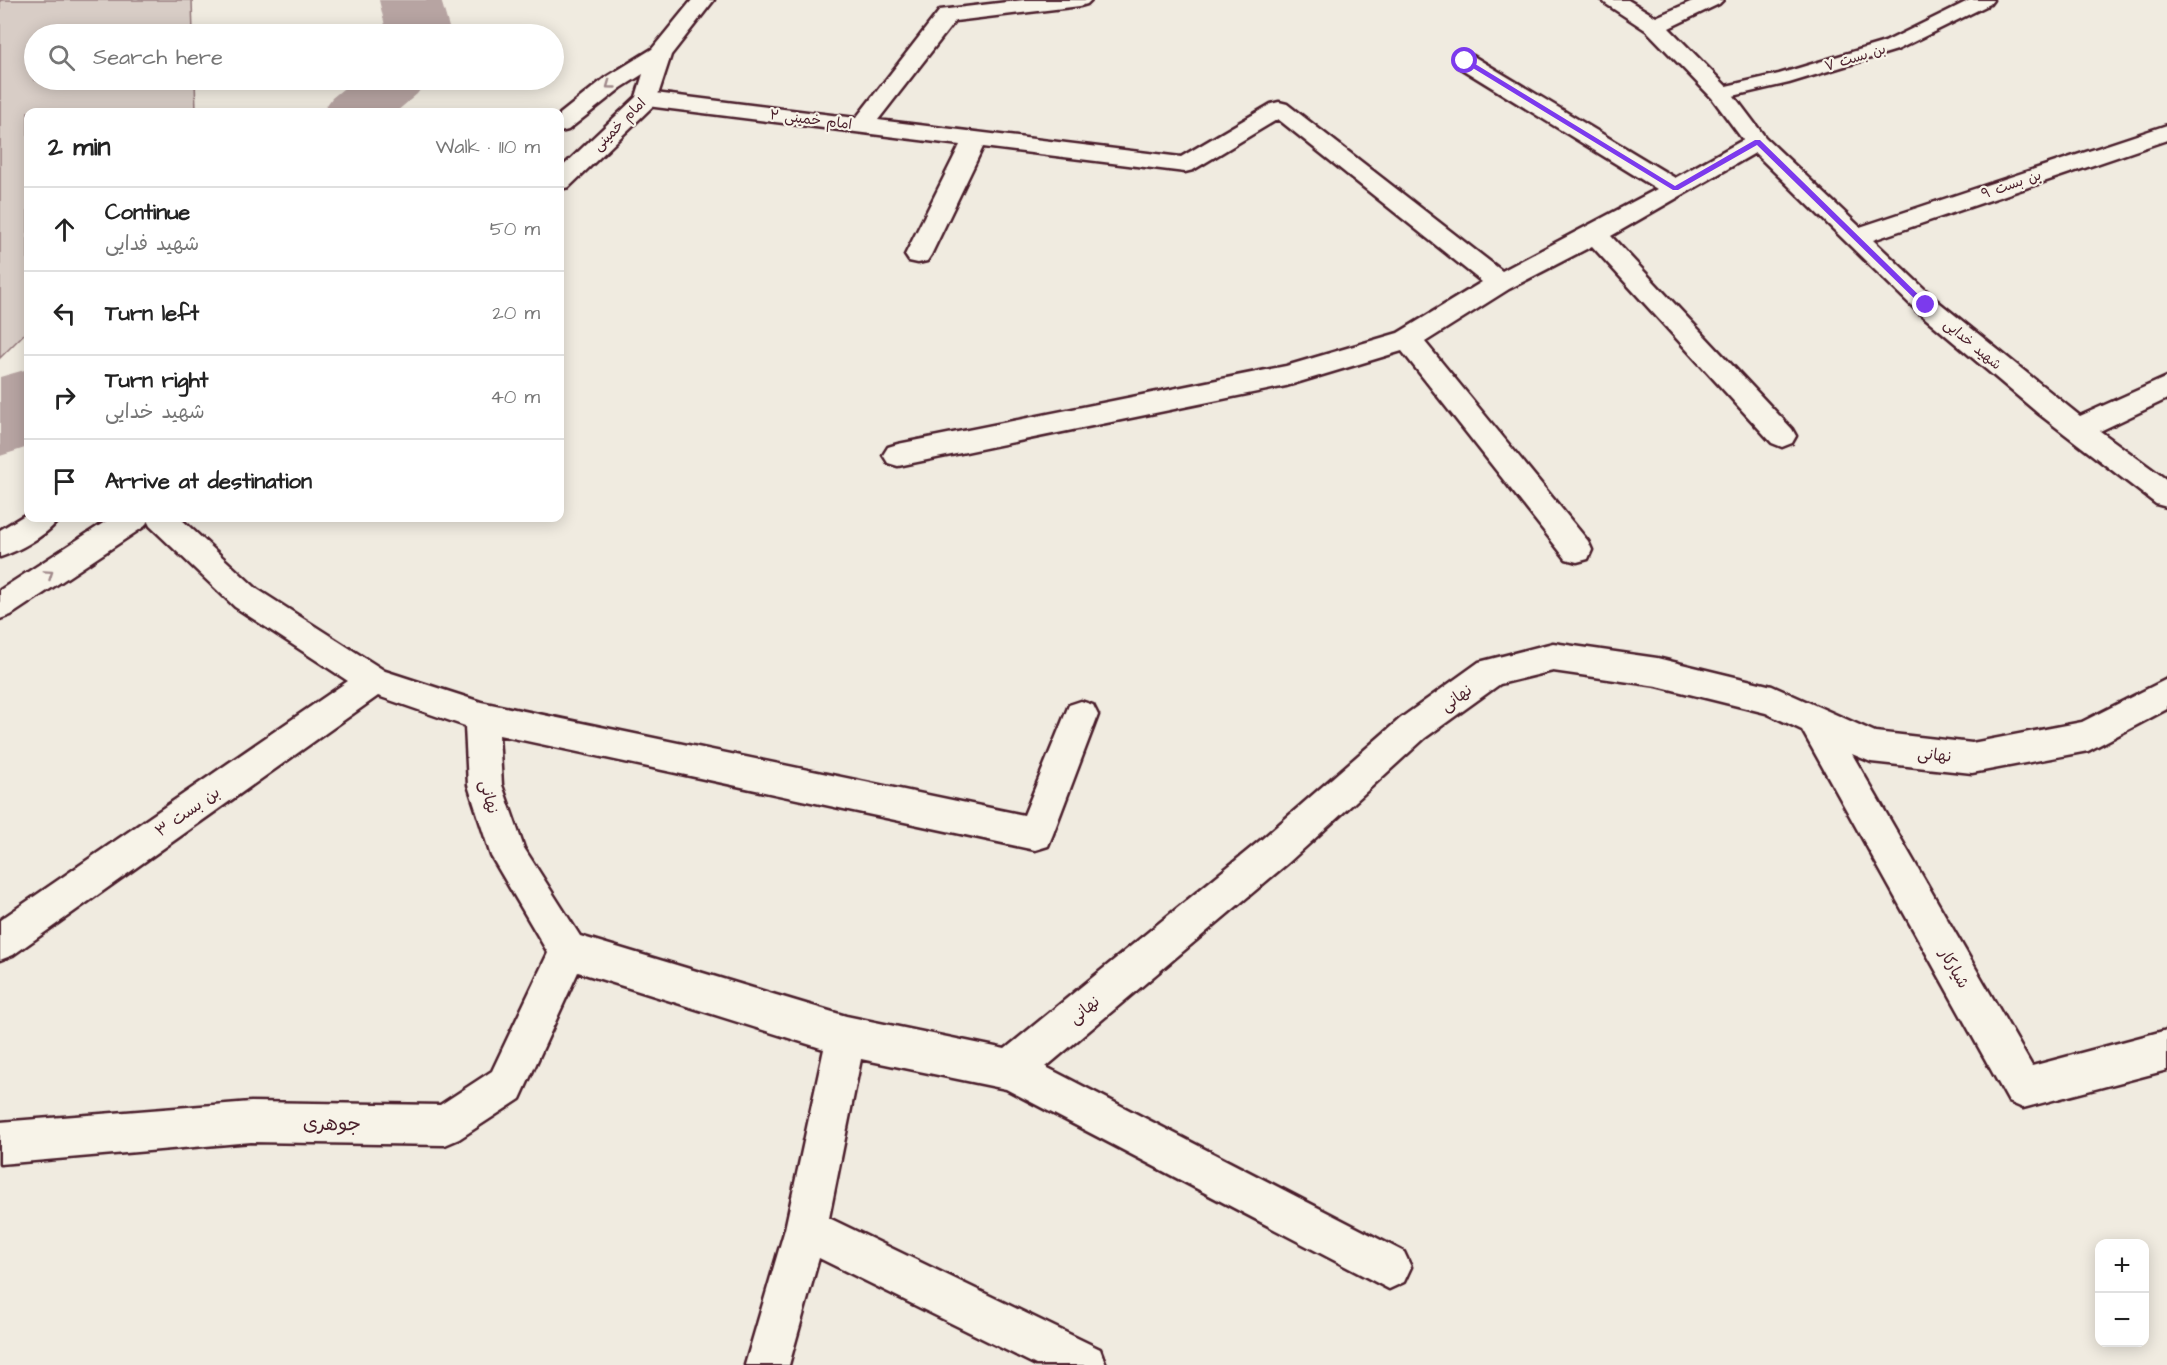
<!DOCTYPE html>
<meta charset="utf-8">
<style>
:root{--surface:#fff;--page:#f6f6f6;--text:#222;--muted:#767676;--line:#e0e0e0}
body{margin:0;font-family:"Architects Daughter","Playpen Sans Arabic",sans-serif;background:var(--page);color:var(--text)}
.controls{position:absolute;right:18px;bottom:18px;display:grid;overflow:hidden;border-radius:12px;box-shadow:0 3px 15px #0003}
.controls button{width:54px;height:54px;display:grid;place-items:center;padding:0;border:0;border-bottom:2px solid var(--line);background:var(--surface);color:var(--text);font:30px sans-serif}
.stop{position:absolute;width:18px;height:18px;margin:-14px;border:4px solid #7c3aed;border-radius:50%;background:#fff}
.stop.end{background:#7c3aed;border-color:#fff;box-shadow:0 2px 6px #0008}
.list{margin:0;padding:0;list-style:none}
h2{display:flex;justify-content:space-between;align-items:center;height:78px;margin:0;padding:0 24px;font-size:26px}
h2 small{font-size:20px;font-weight:400;color:var(--muted)}
.list li{display:grid;grid-template-columns:39px 1fr auto;gap:18px;align-items:center;box-sizing:border-box;height:84px;padding:0 24px;border-top:2px solid var(--line)}
.list b{display:block;font-size:22px;white-space:nowrap}
.list p{margin:0;font-size:20px;white-space:nowrap;color:var(--muted)}
.list em{font-size:20px;font-style:normal;color:var(--muted)}
.icon{flex:none;width:33px;height:33px;fill:none;stroke:currentColor;stroke-width:2;stroke-linecap:round;stroke-linejoin:round}
.map{position:relative;flex:none;width:2167px;height:1365px;overflow:hidden}
.search{position:absolute;background:var(--surface);box-shadow:0 3px 15px #0003;left:24px;top:24px;width:540px;height:66px;display:flex;align-items:center;gap:15px;box-sizing:border-box;padding:0 21px;border-radius:33px;color:var(--muted);font-size:22px}
.panel{position:absolute;background:var(--surface);box-shadow:0 3px 15px #0003;left:24px;top:108px;width:540px;height:414px;border-radius:12px}
.map>svg:first-child{display:block}
.green{fill:#d8cdc6;stroke:#917678;stroke-width:1.5}
.lines{fill:none;stroke-linecap:round;stroke-linejoin:round}
.river{fill:#b7a4a2;fill-rule:evenodd}
.lane-casing{stroke:#4a1f2b;stroke-width:5}
.street-casing{stroke:#4a1f2b;stroke-width:5}
.secondary-casing{stroke:#4a1f2b;stroke-width:5}
.lane{fill:#f7f3e8;fill-rule:evenodd}
.street{fill:#f7f3e8;fill-rule:evenodd}
.secondary{fill:#f7f3e8;fill-rule:evenodd}
.oneway{stroke:#a0898a}
.route{fill:#7c3aed}
.labels{text-anchor:middle;stroke-width:4.5;stroke-linejoin:round;paint-order:stroke}
.far-street-label{font-size:14px;fill:#4a1f2b;stroke:#f7f3e8}
.street-label{font-size:16px;fill:#4a1f2b;stroke:#f7f3e8}
.near-street-label{font-size:20px;fill:#4a1f2b;stroke:#f7f3e8}
</style>
<div class="map">
<svg width="2167" height="1365" viewBox="0 0 2167 1365">
<rect width="100%" height="100%" fill="#f0ebe0"/>
<filter id="ink" filterUnits="userSpaceOnUse"><feTurbulence type="fractalNoise" baseFrequency=".0167" numOctaves="2"/><feDisplacementMap in="SourceGraphic" scale="12" xChannelSelector="R" yChannelSelector="G"/><feConvolveMatrix kernelMatrix="1 2 1 2 8 2 1 2 1" color-interpolation-filters="sRGB"/></filter>
<g filter="url(#ink)">
<path class="green" d="M0 0H192L193 34H34V80H195L196 112H28V330L0 358Z"/>
<g class="lines">
<path class="river" d="M379 0H441L451 34H387Z
M354 80H427L417 94 396 112H322L332 98Z
M28 369V447L0 456V377Z"/>
<g class="lane-casing">
<path id="lane" d="M1970 0H1993L1990 4 1897 50 1789 83 1720 99 1713 97 1711 93 1713 89 1779 74 1885 42Z"/>
</g>
<g class="street-casing">
<path id="street" d="M1024 0H1091L1087 4 1080 6 955 21 878 120 1181 157 1271 104 1279 102 1287 104 1502 271 1657 189 1457 66 1454 61 1457 56 1465 54 1473 56 1675 178 1743 140 1712 98 1647 31 1606 4 1602 0H1628L1656 17 1695 0H1723L1719 4 1669 28 1728 88 1765 137 1860 227 2167 125V140L1873 240 1935 299 2080 416 2167 377V399L2100 431 2167 480V507L2156 504 2039 414 1917 311 1755 153 1611 236 1792 429 1796 436 1792 443 1782 447 1772 443 1592 246 1509 289 1425 342 1588 541 1592 550 1588 559 1577 562 1566 559 1402 351 1286 386 898 466 888 463 883 455 888 447 898 444 1286 366 1398 333 1482 282 1278 119 1193 170 1185 172 983 147 931 255 927 261 918 263 909 261 905 255 960 145 647 106 639 104 636 99 639 94 647 92 856 118 940 10Z
M146 518H180L257 589 385 671 481 702 1024 815 1069 705 1081 701 1093 705 1098 715 1053 834 1048 846 1035 850 499 735 502 785 524 848 580 936 846 1016 1005 1049 1262 839 1401 718 1479 662 1553 643 1657 658 1772 686 1875 732 1972 743 2082 722 2167 679V709L2088 751 1972 773 1871 762 1852 754 2032 1066 2167 1030V1070L2023 1108 2009 1102 1802 730 1766 713 1657 686 1553 671 1500 684 1425 738 1288 863 1046 1067 1404 1252 1411 1267 1404 1282 1389 1289 1006 1089 861 1059 829 1218 1100 1349 1106 1365H1036L819 1258 789 1365H745L785 1229 824 1049 578 972 520 1099 459 1139 445 1145 251 1142 0 1164V1122L251 1102 440 1105 492 1071 548 953 491 856 468 785 465 726 378 696 13 955 0 960V920L348 681 235 607 150 526Z"/>
</g>
<g class="secondary-casing">
<path id="secondary" d="M692 0H714L671 55 655 104 569 187 560 189V169L636 97 643 74 621 88 568 130 560 132V114L605 78 652 49Z
M28 513V518H59C51 533 17 552 0 557V530Z
M111 518H149L145 526 11 615 0 619V590Z"/>
</g>
<use href="#lane" class="lane"/>
<use href="#street" class="street"/>
<use href="#secondary" class="secondary"/>
</g>
<defs><path id="oneway-chevron" d="M-2-3.5L2.5 0L-2 3.5" fill="none" stroke-width="1.6" stroke-linecap="round" stroke-linejoin="round" transform="scale(1.5)"/></defs>
<g class="oneway">
<use href="#oneway-chevron" transform="translate(610 85) rotate(144)"/>
<use href="#oneway-chevron" transform="translate(49 574) rotate(-34)"/>
</g>
</g>
<path class="route" d="M1463 59H1467L1675 186 1755 140H1760L1929 305 1923 307 1757 145 1678 190H1673L1463 62Z"/>
<g class="labels">
<g class="far-street-label">
<text transform="translate(1855 57) rotate(-17)" y="5">بن بست ۷</text>
<text transform="translate(811 119) rotate(7)" y="5">امام خمینی ۲</text>
<text transform="translate(619 124) rotate(-45)" y="5">امام خمینی</text>
<text transform="translate(2011 184) rotate(-19)" y="5">بن بست ۹</text>
<text transform="translate(1973 344) rotate(40)" y="5">شهید خدایی</text>
</g>
<g class="street-label">
<text transform="translate(1456 697) rotate(-36)" y="6">نهانی</text>
<text transform="translate(1935 754) rotate(6)" y="6">نهانی</text>
<text transform="translate(490 797) rotate(75)" y="6">نهانی</text>
<text transform="translate(187 811) rotate(-35)" y="6">بن بست ۳</text>
<text transform="translate(1955 968) rotate(60)" y="6">شیارکار</text>
<text transform="translate(1084 1009) rotate(-40)" y="6">نهانی</text>
</g>
<g class="near-street-label">
<text transform="translate(332 1123) rotate(1)" y="7">جوهری</text>
</g>
</g>
</svg>
<div class="controls">
<button>+</button>
<button>−</button>
</div>
<div class="stop" style="left:1465px;top:61px"></div>
<div class="stop end" style="left:1926px;top:305px"></div>
<div class="search"><svg class="icon" aria-label="search" viewBox="0 0 24 24"><circle cx="10" cy="10" r="6"/><path d="M15 15l6 6"/></svg>Search here</div>
<section class="panel">
<h2>2 min<small>Walk · 110 m</small></h2>
<ul class="list">
<li><svg class="icon" aria-label="ahead" viewBox="0 0 24 24"><path d="M12 20V5M6 11l6-6 6 6"/></svg><div><b>Continue</b><p>شهید فدایی</p></div><em>50 m</em></li>
<li><svg class="icon" aria-label="left" viewBox="0 0 24 24"><path d="M17 20v-9H6M10 6l-5 5 5 5"/></svg><div><b>Turn left</b></div><em>20 m</em></li>
<li><svg class="icon" aria-label="right" viewBox="0 0 24 24"><path d="M7 20v-9h11M14 6l5 5-5 5"/></svg><div><b>Turn right</b><p>شهید خدایی</p></div><em>40 m</em></li>
<li><svg class="icon" aria-label="arrive" viewBox="0 0 24 24"><path d="M6 21V4h12l-3 4 3 4H6"/></svg><div><b>Arrive at destination</b></div></li>
</ul>
</section>
</div>
